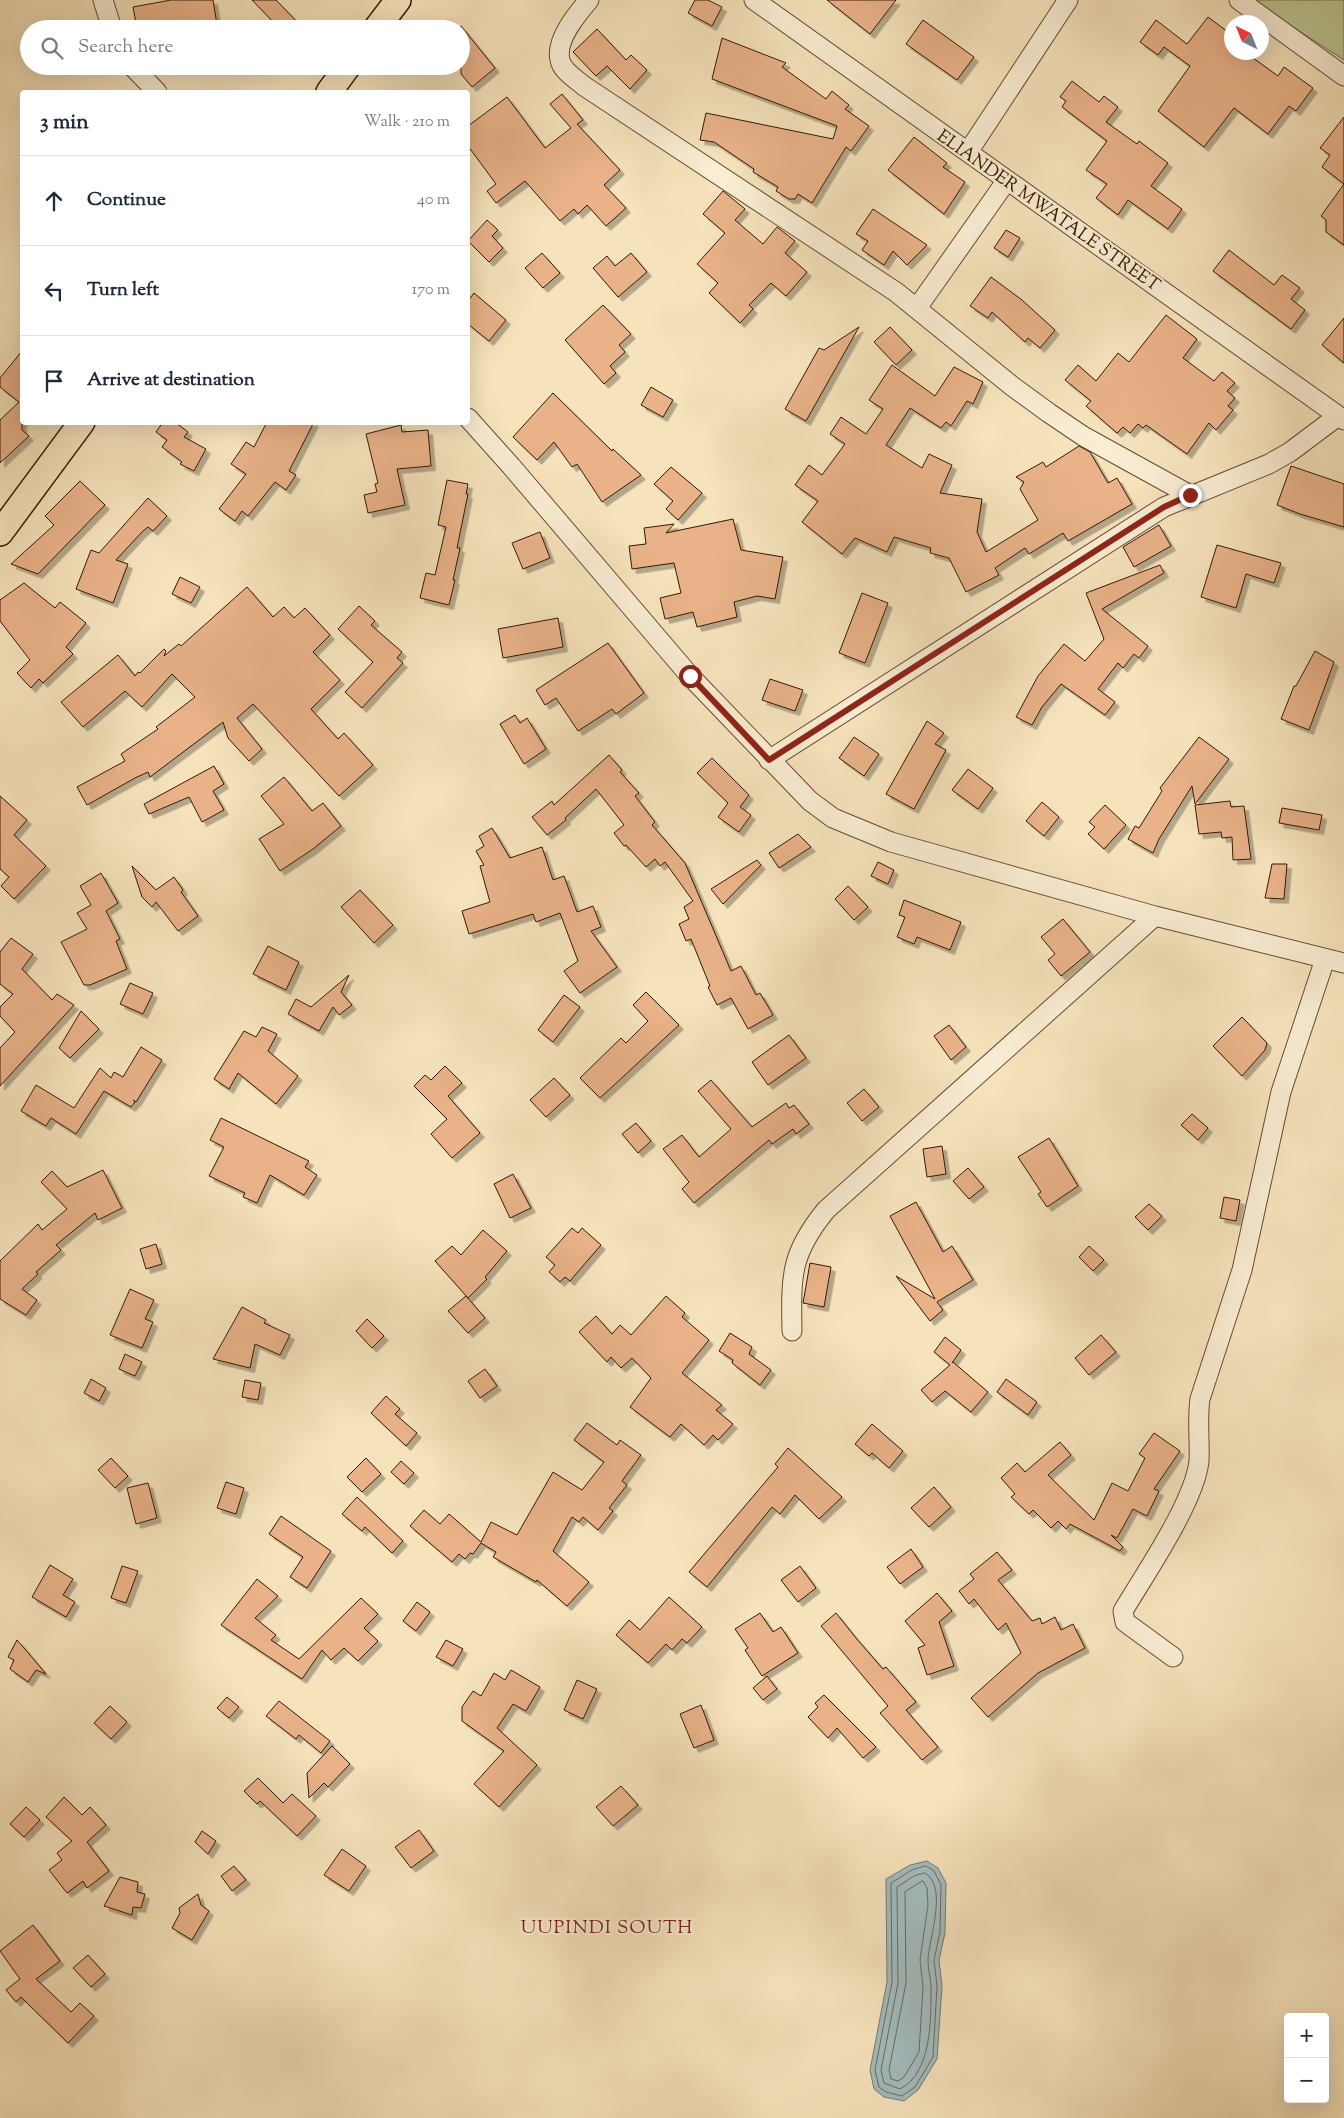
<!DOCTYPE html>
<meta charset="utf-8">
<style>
:root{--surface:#fff;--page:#f2f2f3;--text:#1f2937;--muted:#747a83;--line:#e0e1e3}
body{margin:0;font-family:"Sorts Mill Goudy",serif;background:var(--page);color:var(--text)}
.controls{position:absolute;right:15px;bottom:15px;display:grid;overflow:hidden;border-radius:5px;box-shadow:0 5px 20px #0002}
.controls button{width:45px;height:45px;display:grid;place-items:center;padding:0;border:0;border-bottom:1px solid var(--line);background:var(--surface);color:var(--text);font:25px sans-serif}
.compass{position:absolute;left:1224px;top:15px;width:45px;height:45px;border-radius:50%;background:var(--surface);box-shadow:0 5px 20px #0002;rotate:317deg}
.stop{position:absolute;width:15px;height:15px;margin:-11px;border:4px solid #8f2418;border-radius:50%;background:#fff}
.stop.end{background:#8f2418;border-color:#fff;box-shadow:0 1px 5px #0008}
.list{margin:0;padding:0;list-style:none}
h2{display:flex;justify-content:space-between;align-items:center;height:65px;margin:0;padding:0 20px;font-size:21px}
h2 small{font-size:16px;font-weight:400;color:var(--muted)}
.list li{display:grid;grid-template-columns:32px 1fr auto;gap:15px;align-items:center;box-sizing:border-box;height:90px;padding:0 20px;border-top:1px solid var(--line)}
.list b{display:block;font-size:19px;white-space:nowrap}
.list em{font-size:16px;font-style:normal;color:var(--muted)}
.icon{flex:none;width:28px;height:28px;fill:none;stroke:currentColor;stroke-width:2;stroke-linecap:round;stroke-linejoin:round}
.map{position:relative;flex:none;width:1344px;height:2118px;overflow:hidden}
.search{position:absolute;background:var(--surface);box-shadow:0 5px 20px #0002;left:20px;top:20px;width:450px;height:55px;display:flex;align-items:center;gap:12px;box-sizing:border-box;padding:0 18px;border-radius:28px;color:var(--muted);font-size:19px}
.panel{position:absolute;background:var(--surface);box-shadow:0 5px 20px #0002;left:20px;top:90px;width:450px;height:335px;border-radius:5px}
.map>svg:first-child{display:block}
.green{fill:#bac493;stroke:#776e4a}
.water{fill:#a3bbbd;stroke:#777a72}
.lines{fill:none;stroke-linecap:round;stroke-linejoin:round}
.shore{stroke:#6c6a60;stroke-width:1}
.building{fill:#e9b289;stroke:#341902;filter:url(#shadow)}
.minor-casing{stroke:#644c30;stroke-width:21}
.major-casing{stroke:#341902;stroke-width:28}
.minor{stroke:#f9edd3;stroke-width:19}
.major{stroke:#f6e3bc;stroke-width:25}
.route{stroke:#8f2418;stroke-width:6}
.labels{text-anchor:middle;stroke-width:4.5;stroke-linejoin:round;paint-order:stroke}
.street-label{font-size:18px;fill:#341902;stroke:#f9edd3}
.neighbourhood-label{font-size:19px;letter-spacing:1px;fill:#7a1f14;stroke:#f9edd3}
</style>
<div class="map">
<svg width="1344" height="2118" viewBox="0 0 1344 2118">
<defs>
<filter id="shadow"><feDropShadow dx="4.5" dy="4.5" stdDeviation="0" flood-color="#0004"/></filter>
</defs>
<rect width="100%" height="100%" fill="#f6e3bc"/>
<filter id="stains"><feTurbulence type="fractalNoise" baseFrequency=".004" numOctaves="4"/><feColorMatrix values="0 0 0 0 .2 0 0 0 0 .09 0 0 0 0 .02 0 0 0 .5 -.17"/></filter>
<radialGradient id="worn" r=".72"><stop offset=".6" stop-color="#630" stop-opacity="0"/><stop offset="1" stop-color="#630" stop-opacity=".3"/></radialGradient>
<path class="green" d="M1251 0H1344V60Z"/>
<path class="water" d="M927 1861 938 1868 946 1883 945 1933 939 1960 942 1986 937 2059 918 2090 904 2101 884 2097 874 2089 870 2070 887 1982 886 1879 910 1865Z"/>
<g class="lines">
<path class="shore" d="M926 1866 934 1871 941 1885 940 1932 934 1960 937 1986 933 2057 915 2087 902 2096 886 2092 879 2087 875 2070 892 1982 891 1883 912 1870Z
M925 1873C949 1887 928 1940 928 1961 928 1970 931 1979 931 1988 931 2018 932 2073 900 2089L884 2083 881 2070 898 1983 897 1887 914 1876Z
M923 1881 927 1888 928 1905 920 1960 923 1987 919 2052 904 2077 898 2081 891 2079 889 2070 906 1983 905 1892Z"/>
</g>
<path class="building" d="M171 0H213L217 25 195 29H137L133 7Z
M252 0H276L304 29H280Z
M695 0H708L722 7 712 26 688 13Z
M827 0H896L870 34Z
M1208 17 1232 35V52H1245L1278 76 1284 67 1313 88 1296 111 1289 106 1268 134 1234 108 1204 147 1158 111 1190 66 1164 47 1158 55 1140 42 1156 20 1187 44Z
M923 20 974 57 957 80 906 44Z
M461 26 495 68 472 87 461 74Z
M597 29 626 60 631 55 647 70 630 89 607 66 596 76 573 52Z
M722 38 786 63 782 67 826 99 832 91 849 105 845 109 869 126 851 151 846 147 812 203 798 194 795 199H789L776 191 778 187 753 172 754 169 714 142 700 140 706 113 833 139 837 126 712 79Z
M1072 81 1099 102 1104 96 1118 107 1106 122 1137 144 1139 141 1168 163 1151 186 1182 209 1168 229 1128 200 1118 215 1096 198 1107 184 1086 170 1107 141 1062 107 1066 101 1060 97Z
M562 94 583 120 577 124 620 170 604 185 626 208 606 226 587 205 578 214 574 209 560 221 525 181 496 203 487 191 496 184 468 146V126L507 97 545 148 571 128 550 104Z
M1344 117V245L1326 232V220L1321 216 1344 184 1322 167 1330 155 1320 148Z
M914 137 947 163 943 167 965 182 944 214 888 170Z
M723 191 745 209 735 220 763 244 777 227 795 241 785 253 807 272 786 296 771 283 749 305 753 309 740 323 709 293 718 283 697 264 725 233 703 214Z
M873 209 927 245 907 265 893 251 884 265 862 250 868 241 856 234Z
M487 220 498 230 492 236 503 248 489 262 468 241Z
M1006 230 1020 238 1008 257 994 248Z
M1229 250 1274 285 1282 275 1300 288 1291 299 1305 310 1291 329 1213 271Z
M542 253 560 273 543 288 525 268Z
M631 253 647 272 618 297 593 268 607 256 615 266Z
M991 277 1022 300 1055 330 1040 348 1028 338 1025 342 992 312 988 318 970 306Z
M474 293 506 320 489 341 468 324V301Z
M603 305 631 334 619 345 625 352 610 366 616 373 604 384 565 340Z
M1166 315 1197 339 1183 358 1214 381 1222 372 1235 383 1227 391 1235 398 1228 406 1233 410 1216 430 1209 423 1187 454 1146 425 1143 428 1138 424 1130 433 1123 427 1117 433 1086 406 1091 401 1065 380 1078 365 1096 381 1118 353 1129 362Z
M1344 318V363L1322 345Z
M859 327 806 421 785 409 819 348 824 350Z
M890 327 912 350 896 365 874 342Z
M22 351V430L29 436 0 463V420L19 402 0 387V378Z
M892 365 935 396 954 367 983 382 973 404 967 401 951 426 946 422 941 428 910 408 886 445 922 468 929 454 952 465 940 493 982 499 977 532 986 552 1038 520 1020 489 1024 482 1016 477 1043 462 1046 467 1079 446 1090 452 1108 483 1117 478 1132 504 1068 541 1063 533 1029 554 1025 548 995 568 999 575 966 592 949 558 930 553 931 548 894 537 887 552 855 538 842 554 802 522 818 501 795 485 809 465 822 475 845 444 830 434 841 417 866 434 883 409 869 400Z
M651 387 673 400 663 417 641 405Z
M553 393 612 451 613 449 641 475 602 502 577 464 572 467 554 442 537 460 513 437Z
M163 422H175L188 432 184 437 206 449 194 471 180 464 182 462 162 447 167 440 156 432Z
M267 422H314L289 471 296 475 286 490 275 482 248 516 242 511 235 521 219 509 246 474 231 464 246 442 254 447Z
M401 425 402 432 428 430 431 466 397 469 405 505 368 513 364 495 377 492 375 484 378 483 366 434Z
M1291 466 1344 484V527L1300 514 1277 505Z
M671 467 702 493 678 520 666 509 673 501 654 484Z
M447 480 468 484 466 494H468L457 548H460L453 580H455L449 605 420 598 426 573 435 575 446 527 438 525Z
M80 481 105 505 38 574 11 564 54 525 45 516Z
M148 498 167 516 153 531 148 527 142 532 116 560 128 564 113 603 76 589 91 550 99 553Z
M733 519 741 550 783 557 775 599 757 596 734 602 737 617 697 627 693 612 665 619 660 598 681 593 674 563 632 569 629 546 646 544 644 528 674 524 666 533Z
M1159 525 1171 546 1134 567 1123 547Z
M540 532 550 558 523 569 512 543Z
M1217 545 1281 563 1274 583 1246 574 1236 608 1201 597Z
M1160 565 1164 573 1102 609 1148 646 1139 658 1134 654 1123 668 1118 663 1098 689 1115 702 1105 715 1061 684 1042 707 1032 725 1016 717 1038 676 1064 644 1085 661 1104 639 1086 593Z
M180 577 200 587 191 603 172 594Z
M24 583 55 608 60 602 86 623 66 647 73 654 43 683 39 679 31 688 17 673 30 660 0 621V600Z
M247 587 273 617 284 607 294 618 305 608 330 635 313 652 340 680 311 709 338 739 344 733 373 765 339 796 253 704 237 718 262 749 249 761 228 738 223 722 150 777 148 772 135 778 87 805 77 787 125 761 121 754 158 729 156 727 195 697 172 674 142 707 125 691 83 727 61 702 118 655 135 676 138 672 140 673 164 649 166 651 164 656 179 644 181 646Z
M862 593 888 603 865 663 839 653Z
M359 606 375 621 371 625 402 652 397 658 403 663 362 708 345 692 373 662 338 629Z
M558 618 563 647 503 658 498 629Z
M608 643 644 693 616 714 612 709 578 731 556 698 545 705 536 690Z
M1315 651 1334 662 1309 730 1281 719 1294 686H1296Z
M770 679 803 690 795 711 762 700Z
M515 715 520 723 527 718 546 749 524 764 500 724Z
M927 721 944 733 935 744 946 750 914 809 886 794Z
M854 737 879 754 864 776 839 758Z
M1199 737 1229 759 1195 804 1192 786 1159 839 1153 853 1128 839 1135 826 1139 828 1162 791 1160 788Z
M609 755 622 770 620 772 639 793 635 796 655 822 652 825 685 863 731 971 741 966 756 995 760 993 773 1015 748 1029 731 998 717 1005 708 987 710 986 691 939 686 941 679 924 689 919 684 907 693 901 665 862 660 866 655 859 646 867 626 845 624 846 614 833 624 825 596 789 565 818 566 820 547 835 532 817 552 801 554 805Z
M712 758 749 795 740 807 751 815 739 832 718 817 728 803 697 773Z
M214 766 224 784 213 791 224 810 202 822 189 797 149 814 144 804Z
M968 769 993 788 978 809 952 790Z
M284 777 312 811 323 803 341 826 313 849 280 871 259 839 284 824 261 796Z
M0 796 27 820 14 835 46 866 14 899 1 886 9 877 0 869Z
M1230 801 1231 807 1244 806 1251 859 1233 860 1232 837 1222 838 1221 832 1199 834 1195 805Z
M1042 802 1059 817 1044 836 1026 821Z
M1105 805 1126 825 1104 849 1088 834 1095 827 1089 822Z
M1282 808 1322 815 1319 830 1279 823Z
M492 828 510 858 542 847 553 880 564 876 577 912 593 906 601 927 591 931 617 967 580 993 564 971 578 961 560 913 536 922 533 914 469 934 462 911 490 902 480 866 484 865 476 851 484 846 479 836Z
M798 834 811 847 779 868 769 853Z
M757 860 761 865 723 904 711 889Z
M878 862 894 870 888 884 871 876Z
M1272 864H1287L1284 899 1265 898Z
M132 866 156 890 174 877 183 890 181 892 198 916 178 931 156 902 152 907 142 897Z
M101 873 118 903 106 911 120 939 116 941 127 969 90 985H84L61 942 87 929 77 913 91 905 80 886Z
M848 886 868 907 854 920 835 899Z
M360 890 393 925 374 943 341 907Z
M904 900 961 922 950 950 917 937 914 944 897 937 905 917 899 915Z
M1063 919 1090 952 1061 976 1048 960 1055 954 1041 937Z
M11 938 33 954 22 969 52 1000 57 994 74 1005 0 1086V1048L15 1032 0 1016V1007L13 994 0 984V952Z
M268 946 299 962 286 990 253 974Z
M349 975 341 992 352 1005 339 1015 333 1007 319 1031 288 1014 296 999 311 1007Z
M130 983 153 993 143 1014 120 1004Z
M646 992 679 1025 600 1098 580 1078 621 1038 626 1043 648 1021 633 1005Z
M564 995 580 1007 553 1042 538 1030Z
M81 1011 99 1029 70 1058 59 1048Z
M1242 1017 1267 1043 1265 1050 1242 1076 1213 1046Z
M949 1025 966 1047 951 1060 934 1036Z
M262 1027 277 1034 268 1051 298 1076 276 1104 238 1073 229 1089 214 1079 244 1031 256 1037Z
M789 1035 806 1058 768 1085 752 1062Z
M141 1047 162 1060 136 1102 133 1100 135 1102 131 1107 104 1091 76 1134 51 1118 46 1126 21 1111 36 1085 74 1108 100 1068 111 1078 114 1072 123 1077Z
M445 1066 462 1083 448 1096 480 1133 452 1158 431 1134 447 1119 414 1086 425 1075 431 1080Z
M554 1078 570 1095 546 1117 530 1100Z
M711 1080 752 1127 786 1103 789 1108 794 1105 809 1124 796 1134 793 1129 772 1144 769 1140 694 1203 682 1189 689 1182 663 1149 682 1135 699 1157 731 1129 698 1091Z
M864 1089 879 1107 862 1121 847 1103Z
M1192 1114 1208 1128 1198 1140 1181 1125Z
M221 1118 309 1161 305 1167 317 1175 304 1195 270 1175 257 1203 243 1197 245 1193 209 1176 224 1147 210 1140Z
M636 1123 651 1141 638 1153 622 1134Z
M1049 1138 1078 1186 1047 1207 1038 1194 1041 1192 1018 1157Z
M942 1146 946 1174 927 1177 923 1149Z
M968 1168 984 1187 969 1199 953 1181Z
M103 1170 122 1208 98 1220 95 1213 56 1245 61 1250 36 1272 38 1274 22 1289 37 1300 26 1315 0 1299V1261L38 1224 42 1230 67 1209 41 1182 52 1171 67 1187Z
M513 1174 531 1208 510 1218 494 1184Z
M1224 1197 1240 1200 1236 1221 1220 1218Z
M916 1202 943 1252 952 1246 973 1280 937 1302 943 1310 930 1321 896 1276 935 1299 890 1216Z
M1149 1204 1162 1216 1148 1230 1135 1217Z
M572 1228 578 1233 582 1228 601 1245 570 1281 565 1277 560 1282 549 1272 555 1265 546 1257Z
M483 1230 507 1251 485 1277 487 1279 468 1298 435 1261 452 1246 461 1255Z
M156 1244 162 1264 146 1269 140 1249Z
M1089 1246 1104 1260 1093 1271 1079 1257Z
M810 1263 831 1267 824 1307 803 1303Z
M130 1289 154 1300 145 1319 153 1322 142 1348 110 1335Z
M466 1296 485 1318 468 1333 448 1311Z
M666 1296 685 1313 682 1317 709 1340 682 1373 722 1405 716 1410 733 1424 718 1440 713 1435 704 1445 681 1424 670 1437 630 1407 651 1378 632 1358 621 1368 611 1357 607 1362 579 1332 596 1316 612 1334 620 1325 631 1335Z
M242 1307 266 1320 264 1323 290 1335 280 1355 255 1344 250 1368 213 1359Z
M367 1319 384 1336 372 1348 356 1331Z
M730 1333 752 1347 749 1354 771 1370 760 1385 732 1363 733 1360 719 1351Z
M1101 1335 1116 1352 1089 1375 1075 1358Z
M945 1337 961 1350 952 1363 953 1362 988 1392 971 1412 945 1391 932 1402 921 1390 950 1365 934 1352Z
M125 1354 142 1362 135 1376 119 1369Z
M485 1369 497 1386 480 1398 468 1381Z
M91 1379 106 1388 99 1401 84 1393Z
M1006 1379 1037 1402 1028 1415 997 1392Z
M245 1380 261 1383 258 1400 242 1397Z
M386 1396 400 1409 395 1414 417 1433 406 1446 371 1413Z
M587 1423 617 1445 620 1440 641 1455 622 1481 627 1485 609 1508 613 1511 598 1530 583 1517 579 1522 572 1517 553 1551 589 1582 567 1606 537 1580 536 1582 493 1557 496 1552 481 1543 473 1554 470 1553 465 1559 459 1554 452 1562 410 1526 424 1510 440 1524 449 1514 481 1542 491 1522 517 1535 553 1472 582 1490 604 1462 574 1440Z
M872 1424 903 1451 889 1468 872 1453 869 1456 855 1444Z
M1154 1433 1180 1451 1154 1489 1159 1491 1147 1516 1133 1509 1117 1538 1111 1535 1123 1547 1120 1551 1070 1524 1066 1529 1058 1521 1051 1528 1033 1510 1029 1514 1011 1497 1015 1494 1001 1478 1017 1463 1025 1472 1060 1442 1071 1455 1048 1475 1094 1520 1112 1483 1128 1491 1145 1458 1139 1454Z
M788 1448 842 1497 819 1519 795 1495 780 1514 772 1507 707 1587 689 1572 778 1467 775 1464Z
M111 1458 128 1476 115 1488 98 1470Z
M366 1458 381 1474 362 1492 347 1477Z
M401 1461 414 1473 404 1484 391 1472Z
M226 1482 244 1488 236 1514 217 1508Z
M148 1483 157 1518 136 1524 127 1488Z
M934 1487 951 1507 929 1527 911 1508Z
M357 1497 403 1541 392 1553 365 1527 362 1531 342 1514Z
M281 1516 331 1551 307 1588 290 1577 303 1557 269 1534Z
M911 1549 923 1567 900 1584 887 1567Z
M997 1552 1012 1570 998 1580 1032 1621 1040 1618 1042 1624 1055 1617 1061 1630 1073 1624 1085 1648 1038 1673 988 1717 971 1698 1021 1653 1006 1623 998 1630 974 1599 969 1604 959 1591 974 1579 970 1574Z
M50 1565 73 1579 63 1595 75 1602 66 1617 32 1597Z
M122 1566 138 1571 126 1603 111 1598Z
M800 1566 816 1588 798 1602 781 1580Z
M257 1579 278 1596 255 1618 276 1635 271 1640 299 1659 361 1598 378 1614 364 1628 378 1641 358 1661 344 1648 331 1660 322 1650 302 1679 221 1625Z
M937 1593 952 1611 939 1622 954 1666 927 1675 918 1648 925 1645 905 1621Z
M669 1597 702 1627 687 1643 682 1639 672 1650 666 1644 648 1663 616 1635 629 1620 640 1630Z
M417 1602 430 1612 416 1631 403 1621Z
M760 1613 773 1632 781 1627 798 1653 762 1676 745 1650 748 1648 735 1629Z
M836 1613 856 1638 883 1669 886 1667 916 1702 906 1710 938 1747 922 1760 880 1713 888 1706 821 1626Z
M17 1640 25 1649 46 1674 36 1670 28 1682 10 1669 14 1660 8 1657Z
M446 1640 463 1649 453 1666 436 1657Z
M511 1670 540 1687 526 1711 513 1704 497 1728 537 1765 499 1807 474 1784 504 1751 462 1721V1707L473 1691 481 1696 494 1673 505 1680Z
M767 1676 777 1689 763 1700 753 1688Z
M577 1680 597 1689 583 1719 564 1710Z
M824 1695 876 1747 863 1758 837 1728 828 1738 808 1717 818 1707 815 1703Z
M227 1697 239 1707 229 1718 217 1708Z
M279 1701 330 1741 321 1753 299 1735 296 1739 266 1716Z
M701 1705 714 1740 694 1748 680 1714Z
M110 1706 127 1722 111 1739 94 1723Z
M332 1746 350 1764 328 1787 324 1783 309 1798 307 1773Z
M258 1778 283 1803 292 1794 316 1816 297 1836 260 1801 257 1804 244 1791Z
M621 1786 638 1805 613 1826 596 1807Z
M64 1797 82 1815 90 1807 106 1825 87 1842 109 1871 87 1888 83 1881 67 1893 49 1870 62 1860 57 1853 72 1841 46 1817Z
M26 1807 40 1820 24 1837 10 1824Z
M419 1830 434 1851 411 1868 395 1847Z
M202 1831 216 1841 208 1854 195 1842Z
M342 1849 366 1866 349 1891 324 1875Z
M234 1866 246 1880 232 1891 221 1876Z
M120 1877 138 1882 137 1892 145 1894 141 1908 133 1907 132 1915 104 1906Z
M198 1894 201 1905 209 1911 192 1940 172 1928 180 1913 179 1908Z
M33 1925 60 1961 36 1979 71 2012 80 2003 94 2016 68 2043 21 1997 16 2002 6 1990 20 1979 0 1951Z
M88 1955 105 1974 91 1987 73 1968Z"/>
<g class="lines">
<g class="minor-casing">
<path id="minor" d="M103 0 112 29
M589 0C577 14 555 40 560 60 562 71 576 79 584 86L896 292 1012 386 1049 413 1083 436 1190 495
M754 0 1344 420
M1239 0 1344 76
M132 66 157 92
M968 152 1068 0
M917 308 1007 180
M468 418 511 466 690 676 810 801 833 818 891 842 1155 916 1344 963
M769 760 1164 507 1269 464 1290 452 1338 416
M792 1331C791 1276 790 1254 826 1210L1155 916
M1173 1657 1125 1622 1123 1611C1145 1574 1195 1501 1199 1461 1200 1440 1197 1420 1200 1399L1242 1270 1281 1092 1325 959"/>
</g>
<g class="major-casing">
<path id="major" d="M376 29 398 0
M329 92 348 66
M0 533 82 422"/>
</g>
<use href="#minor" class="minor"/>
<use href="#major" class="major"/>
</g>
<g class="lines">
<path class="route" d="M690 676 769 760 1164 507 1190 495"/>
</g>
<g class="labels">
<g class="street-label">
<text transform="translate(1049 210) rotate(35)" y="6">ELIANDER MWATALE STREET</text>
</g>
<g class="neighbourhood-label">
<text x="607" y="1933">UUPINDI SOUTH</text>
</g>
</g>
<rect width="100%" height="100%" filter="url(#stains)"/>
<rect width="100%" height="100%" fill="url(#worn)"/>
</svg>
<div class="controls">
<button>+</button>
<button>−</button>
</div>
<svg class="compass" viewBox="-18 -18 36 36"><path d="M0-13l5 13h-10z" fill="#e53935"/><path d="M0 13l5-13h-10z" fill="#747a83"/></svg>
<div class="stop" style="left:690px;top:676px"></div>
<div class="stop end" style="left:1190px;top:495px"></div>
<div class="search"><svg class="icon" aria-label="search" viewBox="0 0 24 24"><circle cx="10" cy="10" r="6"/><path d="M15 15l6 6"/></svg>Search here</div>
<section class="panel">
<h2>3 min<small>Walk · 210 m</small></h2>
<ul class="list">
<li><svg class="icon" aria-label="ahead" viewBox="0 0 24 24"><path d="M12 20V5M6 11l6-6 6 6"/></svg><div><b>Continue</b></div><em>40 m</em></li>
<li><svg class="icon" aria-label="left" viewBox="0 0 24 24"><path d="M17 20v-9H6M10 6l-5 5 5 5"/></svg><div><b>Turn left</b></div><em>170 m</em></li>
<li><svg class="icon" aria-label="arrive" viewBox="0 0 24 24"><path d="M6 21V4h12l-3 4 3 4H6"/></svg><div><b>Arrive at destination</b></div></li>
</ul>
</section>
</div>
